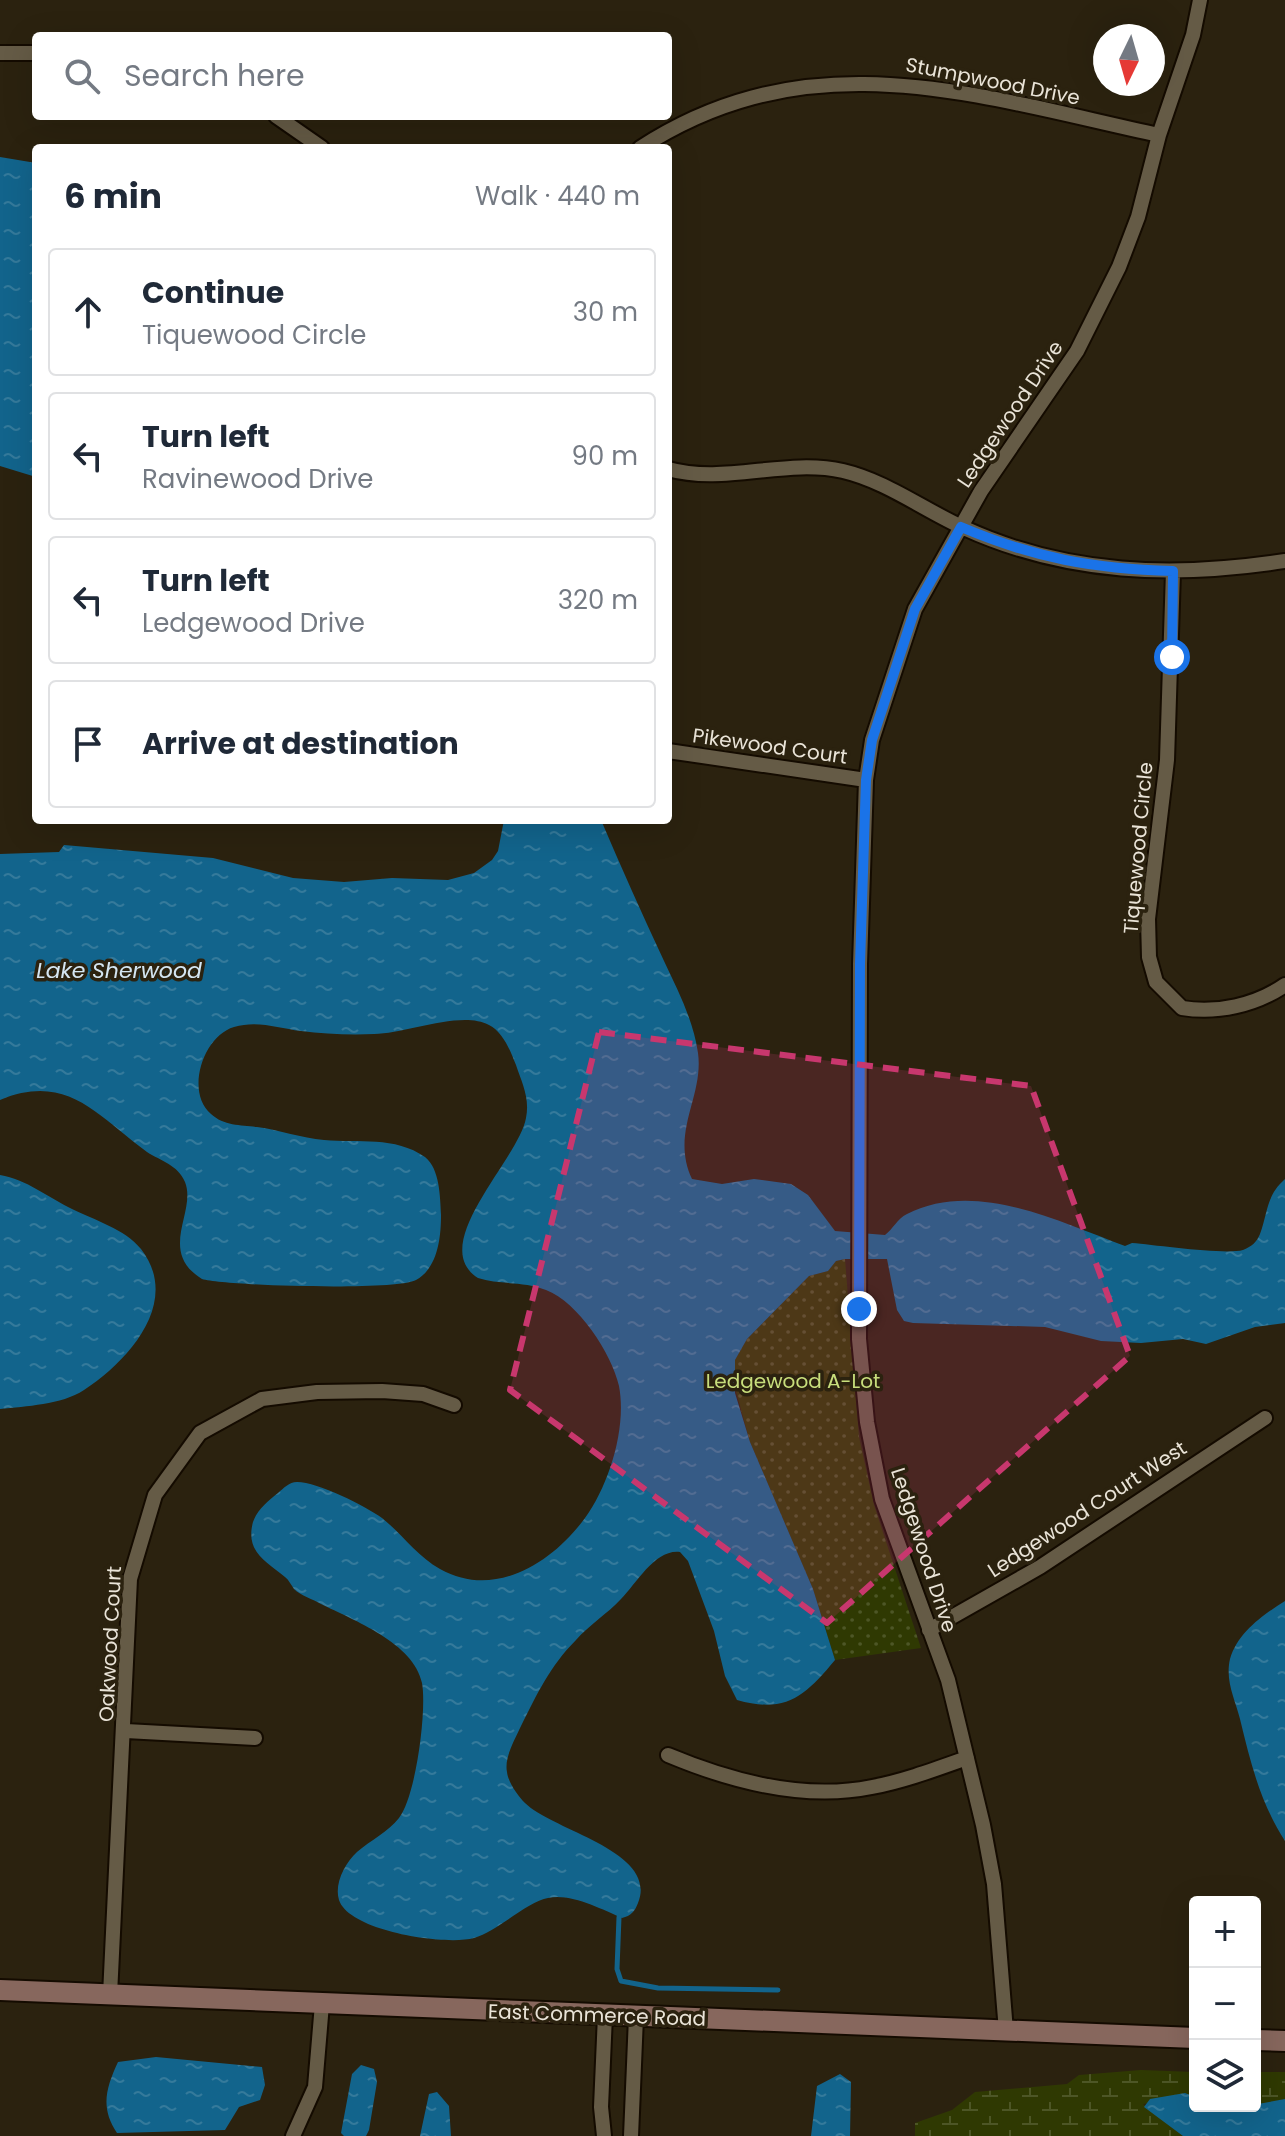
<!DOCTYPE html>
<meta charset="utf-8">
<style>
:root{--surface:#fff;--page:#f6f6f7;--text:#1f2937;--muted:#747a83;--line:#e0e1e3}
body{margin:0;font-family:Poppins,sans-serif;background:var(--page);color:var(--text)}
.controls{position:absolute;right:24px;bottom:24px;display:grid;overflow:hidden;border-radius:8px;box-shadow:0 8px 32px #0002}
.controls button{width:72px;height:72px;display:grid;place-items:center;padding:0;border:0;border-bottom:2px solid var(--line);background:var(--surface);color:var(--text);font:40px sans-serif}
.compass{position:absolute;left:1093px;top:24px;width:72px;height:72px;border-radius:50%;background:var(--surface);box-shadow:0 8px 32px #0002;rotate:185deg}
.stop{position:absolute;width:24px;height:24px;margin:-18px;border:6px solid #1a73e8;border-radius:50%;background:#fff}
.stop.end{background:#1a73e8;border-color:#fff;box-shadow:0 2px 8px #0008}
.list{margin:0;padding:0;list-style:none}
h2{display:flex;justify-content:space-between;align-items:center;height:104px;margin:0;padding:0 32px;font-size:34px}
h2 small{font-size:26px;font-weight:400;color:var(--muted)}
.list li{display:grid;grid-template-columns:52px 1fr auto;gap:24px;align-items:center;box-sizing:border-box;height:128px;margin:0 16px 16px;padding:0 16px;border:2px solid var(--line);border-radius:8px}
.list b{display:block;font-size:30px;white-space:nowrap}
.list p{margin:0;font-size:26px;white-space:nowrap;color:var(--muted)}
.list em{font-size:26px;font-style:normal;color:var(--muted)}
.icon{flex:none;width:44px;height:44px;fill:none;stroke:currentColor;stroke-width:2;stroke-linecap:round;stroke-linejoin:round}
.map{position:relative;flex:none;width:1285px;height:2136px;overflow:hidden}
.search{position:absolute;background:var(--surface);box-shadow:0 8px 32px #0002;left:32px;top:32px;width:640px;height:88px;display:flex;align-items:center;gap:20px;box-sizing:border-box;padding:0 28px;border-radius:8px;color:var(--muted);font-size:30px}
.panel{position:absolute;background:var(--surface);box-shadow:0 8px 32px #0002;left:32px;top:144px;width:640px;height:680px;border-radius:8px}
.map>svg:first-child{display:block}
.wetland{fill:url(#wetland-marsh)}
.park{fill:url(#park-dots)}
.water{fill:url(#water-ripples)}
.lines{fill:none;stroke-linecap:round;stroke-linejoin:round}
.stream{stroke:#12648c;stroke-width:5}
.minor-casing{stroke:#140b00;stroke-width:18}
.secondary-casing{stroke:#140b00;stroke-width:24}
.minor{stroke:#655b46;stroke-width:14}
.secondary{stroke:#87675d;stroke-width:20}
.route{stroke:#1a73e8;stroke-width:10}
.marked{fill:#c8376e;fill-opacity:0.2;stroke:#c8376e;stroke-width:6;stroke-dasharray:16 10;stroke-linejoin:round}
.labels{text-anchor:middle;stroke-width:7;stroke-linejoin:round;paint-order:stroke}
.street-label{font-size:20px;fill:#eae4d8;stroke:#2b220f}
.park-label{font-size:20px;fill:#c8de7c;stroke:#2b220f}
.water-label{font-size:22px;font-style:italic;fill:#d4e6f2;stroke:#2b220f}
</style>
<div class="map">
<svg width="1285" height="2136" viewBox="0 0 1285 2136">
<defs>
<pattern id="wetland-marsh" width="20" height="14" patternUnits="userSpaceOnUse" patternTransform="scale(2)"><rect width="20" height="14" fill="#2f3902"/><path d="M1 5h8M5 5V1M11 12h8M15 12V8" fill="none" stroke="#4d5626"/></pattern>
<pattern id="park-dots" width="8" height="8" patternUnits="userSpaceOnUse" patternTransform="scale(2)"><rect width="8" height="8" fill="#2f3902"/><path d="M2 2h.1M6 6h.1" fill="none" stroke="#4d5626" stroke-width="1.8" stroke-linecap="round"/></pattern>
<pattern id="water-ripples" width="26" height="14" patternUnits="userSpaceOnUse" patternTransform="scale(2)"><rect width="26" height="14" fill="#12648c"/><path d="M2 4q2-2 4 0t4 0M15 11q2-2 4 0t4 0" fill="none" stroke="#357a9b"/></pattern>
</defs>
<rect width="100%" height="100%" fill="#2b220f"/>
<path class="wetland" d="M1141 2070 1195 2072V2097L1143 2104 1183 2136H915V2123L952 2110 975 2092 1067 2084 1079 2075Z
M1255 2072H1285V2099L1255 2106Z"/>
<path class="park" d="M845 1259 859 1437 874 1505 921 1648 835 1660 813 1589 750 1442 734 1384 735 1360 747 1339 809 1276 828 1271 836 1261Z"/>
<path class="water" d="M0 157 36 163V477L0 466Z
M504 820H601C621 867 642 914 664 961 678 991 693 1019 698 1053 704 1097 670 1132 692 1179L722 1184 754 1179 791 1184 808 1195 835 1231 885 1235C893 1229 897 1219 907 1214 976 1179 1059 1222 1125 1246L1132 1243C1156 1245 1225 1255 1243 1250 1251 1247 1257 1242 1260 1234 1268 1212 1266 1196 1285 1179V1323L1255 1327 1206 1344 1183 1339 1141 1343 1101 1341 1045 1327 913 1323 904 1321 897 1310 887 1259H845L836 1261 828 1271 809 1276 747 1339 735 1360V1393L750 1442 813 1589 835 1660C805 1696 786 1714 737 1700L725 1676 714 1631 688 1561 680 1552C655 1549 637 1583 621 1599 607 1614 589 1625 576 1640 550 1666 537 1694 521 1726 515 1739 504 1758 507 1772 508 1782 518 1796 525 1803 553 1831 659 1851 638 1903 635 1911 631 1916 622 1918 601 1909 571 1893 548 1898 528 1901 498 1931 474 1938 445 1946 349 1931 339 1900 334 1884 345 1863 357 1852 371 1840 388 1832 399 1818 416 1796 427 1710 422 1683 414 1643 353 1620 321 1604 313 1599 301 1596 294 1589 291 1585 289 1580 285 1577 266 1561 245 1552 253 1522 257 1510 268 1501 278 1493 284 1488 289 1482 297 1482 318 1482 365 1506 382 1518 402 1534 417 1556 440 1569 495 1600 553 1562 585 1518 609 1485 627 1428 619 1386 612 1354 578 1302 546 1290 525 1281 499 1285 478 1278 426 1245 519 1159 526 1118 530 1098 522 1083 516 1065 510 1050 503 1032 489 1025 461 1010 405 1034 374 1034 350 1035 324 1034 301 1031 278 1028 257 1020 234 1027 203 1036 185 1092 211 1114 224 1126 241 1125 257 1127 280 1130 301 1138 324 1140 358 1143 395 1136 425 1157 440 1169 440 1197 441 1215 441 1237 438 1268 416 1280 397 1291 227 1286 202 1279 157 1251 197 1212 185 1182 178 1165 161 1161 147 1152 97 1116 68 1072 0 1100V854L59 852 64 845 213 858 293 878 344 882 392 878 448 880 474 873 492 860 498 851Z
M0 1175C26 1179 49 1198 72 1209 94 1220 125 1229 141 1249 182 1302 128 1361 84 1390 61 1405 26 1406 0 1409Z
M1285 1601V1841C1260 1802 1251 1764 1240 1719 1235 1699 1225 1681 1230 1659 1238 1632 1263 1615 1285 1601Z
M156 2057 262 2067 265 2085 260 2100 239 2107 225 2130 117 2133C100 2108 106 2088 118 2062Z
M361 2065 374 2069 377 2082 369 2130 366 2136H344L341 2133 352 2074Z
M840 2074 851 2082 850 2136H811L817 2086Z
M437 2092 449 2106 451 2136H420L429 2094Z
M1185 2093 1195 2097V2106L1225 2110 1285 2099V2136H1183L1144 2107 1150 2099Z"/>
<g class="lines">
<path class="stream" d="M619 1917 617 1969 621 1981 658 1988 778 1990"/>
<g class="minor-casing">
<path id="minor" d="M0 53H36
M276 116 322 148
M640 148C811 37 977 96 1159 135
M668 469C725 485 785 458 843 471 886 481 924 510 964 528 1067 575 1174 578 1285 561
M1173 571 1167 760 1148 919 1149 957 1156 982 1182 1008C1217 1014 1256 1005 1285 985
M668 751 866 780
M929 1630 1040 1567 1265 1418
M126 1731 255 1738
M668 1755C730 1781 804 1801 872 1787 904 1781 936 1769 967 1758
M110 1995 130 1579 155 1495 200 1433 262 1399 317 1392 382 1391 423 1394 454 1405
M1006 2031 994 1884 983 1825 948 1680 882 1499 867 1422 859 1339 860 964 866 780 872 740 915 609 981 491 1077 351 1119 267 1138 217 1159 135 1193 35 1200 0
M293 2136 315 2087 322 2004
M604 2136 601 2107 605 2015
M631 2136 636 2017"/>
</g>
<g class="secondary-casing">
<path id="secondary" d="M0 1990 1195 2038
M1255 2040 1285 2041"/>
</g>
<use href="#minor" class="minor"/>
<use href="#secondary" class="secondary"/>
</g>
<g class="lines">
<path class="route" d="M859 1309 860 964 866 780 872 740 915 609 961 527C1034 558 1094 569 1173 571L1172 657"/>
</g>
<path class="marked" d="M599 1032 1031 1086 1130 1356 827 1623 510 1390Z"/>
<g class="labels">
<g class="street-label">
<text transform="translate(993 81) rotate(11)" y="7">Stumpwood Drive</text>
<text transform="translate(1010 414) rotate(-56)" y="7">Ledgewood Drive</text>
<text transform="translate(770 746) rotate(8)" y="7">Pikewood Court</text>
<text transform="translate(1138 848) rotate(-85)" y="7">Tiquewood Circle</text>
<text transform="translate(1087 1509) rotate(-33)" y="7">Ledgewood Court West</text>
<text transform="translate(924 1550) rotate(72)" y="7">Ledgewood Drive</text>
<text transform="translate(110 1644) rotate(-87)" y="7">Oakwood Court</text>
<text transform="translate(597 2015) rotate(2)" y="7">East Commerce Road</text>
</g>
<g class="park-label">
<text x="793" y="1388">Ledgewood A-Lot</text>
</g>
<g class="water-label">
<text x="119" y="978">Lake Sherwood</text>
</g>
</g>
</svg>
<div class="controls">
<button>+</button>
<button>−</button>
<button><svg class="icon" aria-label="layers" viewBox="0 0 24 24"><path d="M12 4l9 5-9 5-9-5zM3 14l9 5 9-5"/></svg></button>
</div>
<svg class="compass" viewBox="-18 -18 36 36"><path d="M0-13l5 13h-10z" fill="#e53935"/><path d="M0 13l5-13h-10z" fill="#747a83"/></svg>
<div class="stop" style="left:1172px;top:657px"></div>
<div class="stop end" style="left:859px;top:1309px"></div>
<div class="search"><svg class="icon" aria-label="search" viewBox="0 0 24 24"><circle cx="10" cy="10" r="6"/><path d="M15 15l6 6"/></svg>Search here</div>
<section class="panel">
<h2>6 min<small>Walk · 440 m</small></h2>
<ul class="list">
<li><svg class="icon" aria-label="ahead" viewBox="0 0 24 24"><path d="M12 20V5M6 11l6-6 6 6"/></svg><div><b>Continue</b><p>Tiquewood Circle</p></div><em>30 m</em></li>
<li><svg class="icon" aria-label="left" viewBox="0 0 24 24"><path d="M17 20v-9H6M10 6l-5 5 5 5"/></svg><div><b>Turn left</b><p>Ravinewood Drive</p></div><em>90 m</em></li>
<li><svg class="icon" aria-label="left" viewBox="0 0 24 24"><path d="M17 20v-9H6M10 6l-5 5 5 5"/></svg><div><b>Turn left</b><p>Ledgewood Drive</p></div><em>320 m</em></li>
<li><svg class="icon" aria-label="arrive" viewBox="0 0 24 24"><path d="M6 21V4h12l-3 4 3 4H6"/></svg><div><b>Arrive at destination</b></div></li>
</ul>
</section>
</div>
